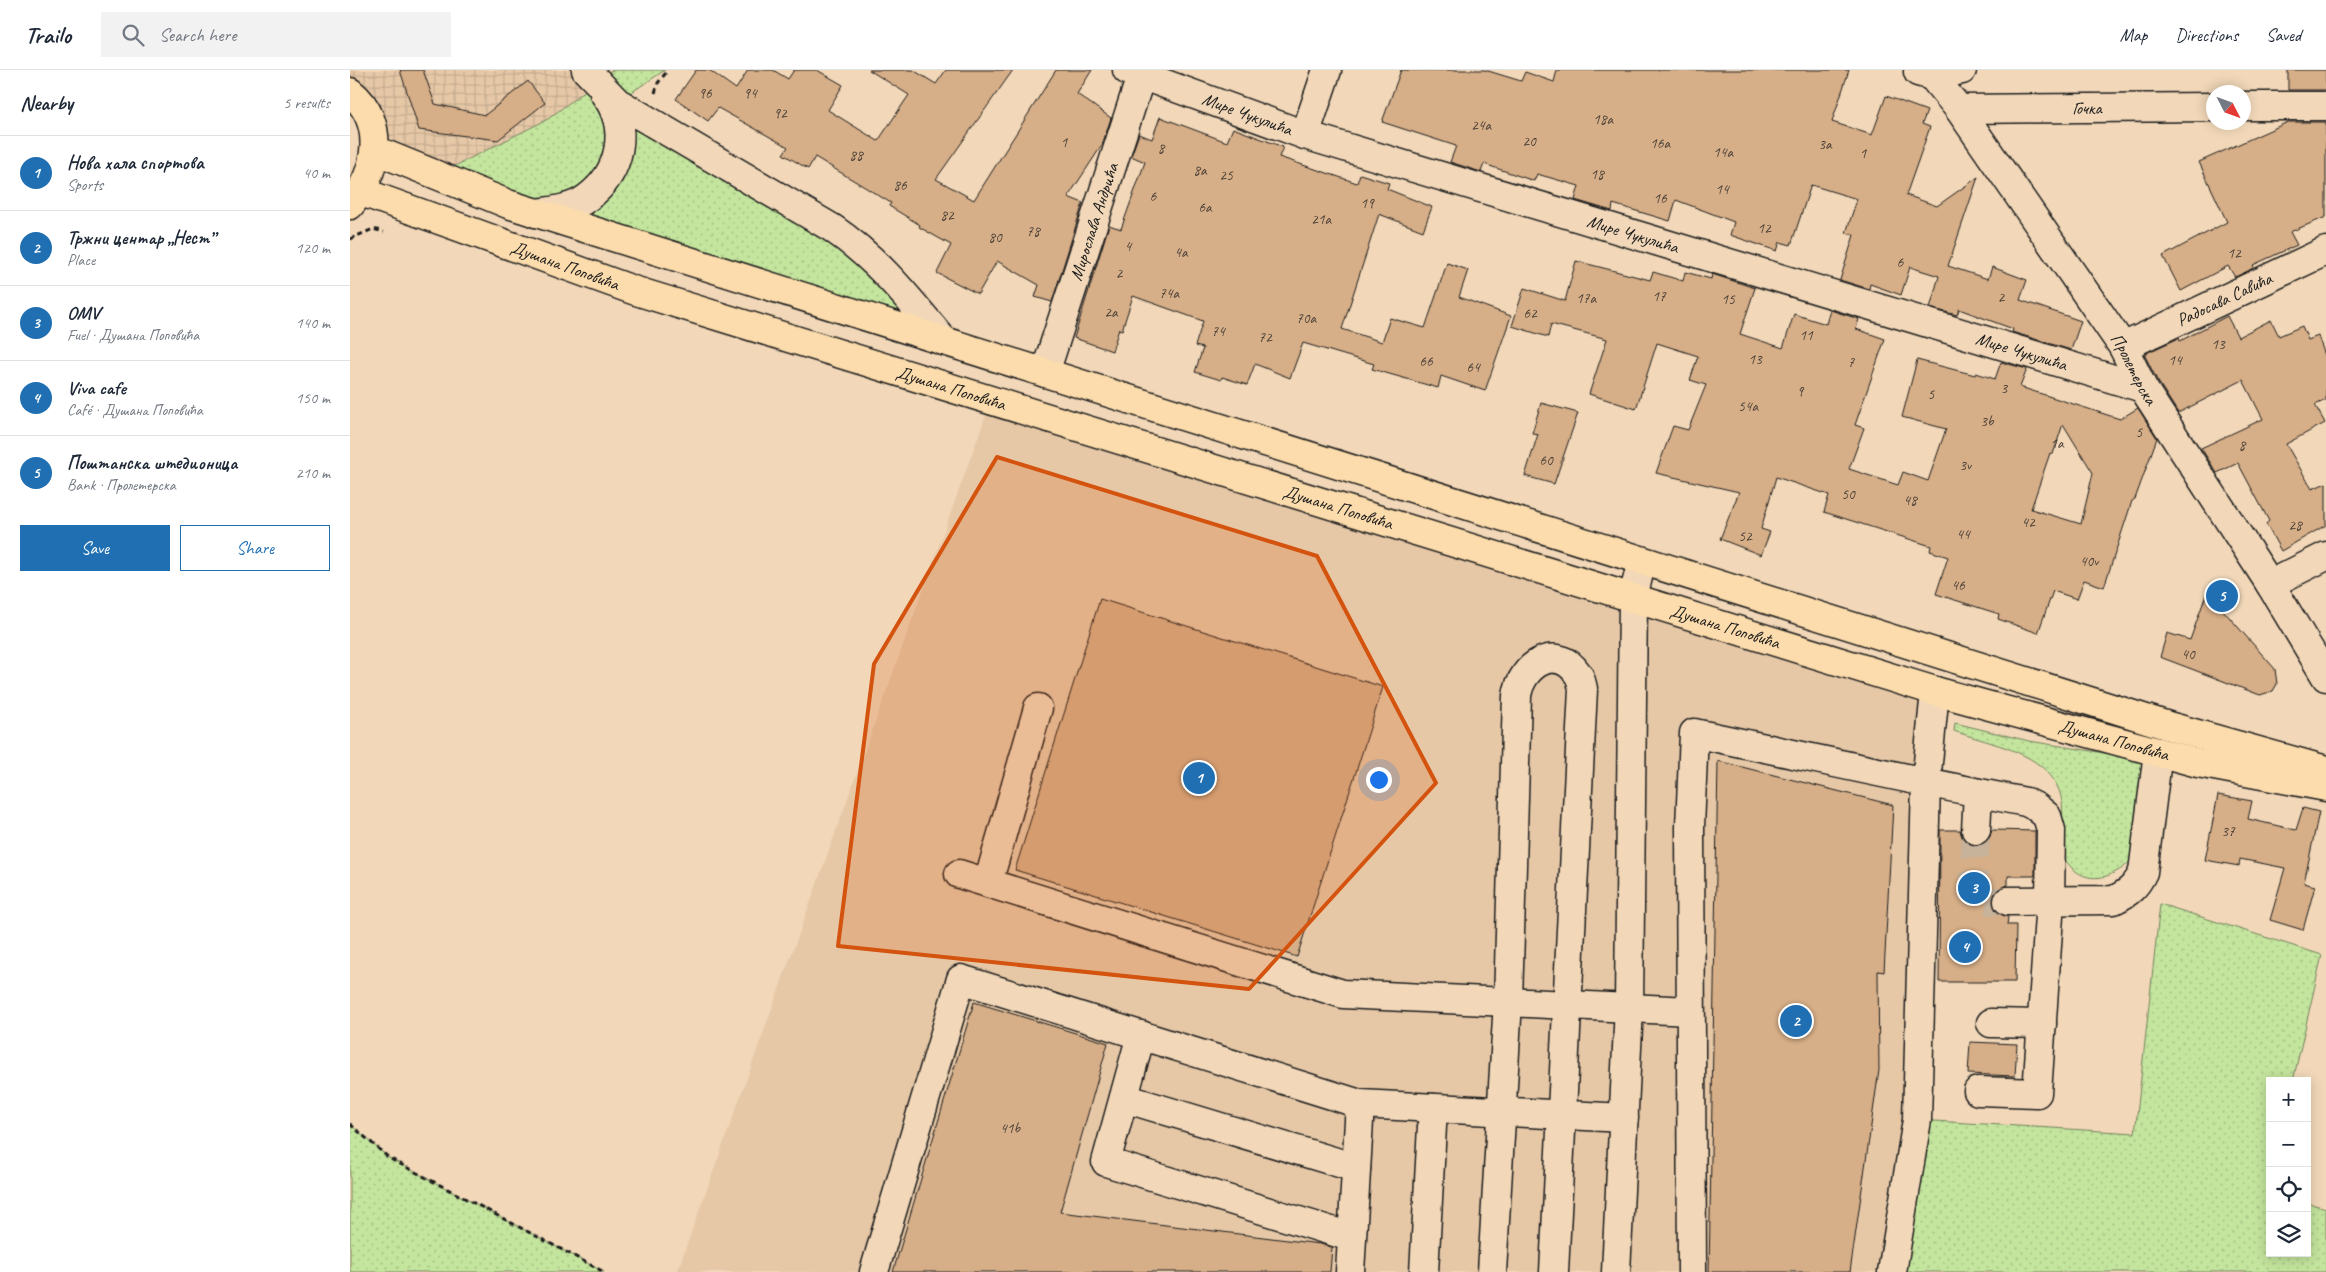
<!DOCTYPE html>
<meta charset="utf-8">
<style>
:root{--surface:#fff;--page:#f2f2f3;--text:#1f2937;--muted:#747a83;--line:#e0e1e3;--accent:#1f6fb2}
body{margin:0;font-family:Caveat,sans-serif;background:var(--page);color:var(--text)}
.controls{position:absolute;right:15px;bottom:15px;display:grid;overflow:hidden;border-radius:0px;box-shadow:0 2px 12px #0003}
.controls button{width:45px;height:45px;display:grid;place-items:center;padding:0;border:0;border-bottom:1px solid var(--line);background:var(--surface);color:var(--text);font:25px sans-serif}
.compass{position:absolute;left:1856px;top:15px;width:45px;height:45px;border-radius:50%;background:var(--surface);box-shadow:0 2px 12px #0003;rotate:132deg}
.you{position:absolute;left:1028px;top:709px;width:18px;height:18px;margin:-12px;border:4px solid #fff;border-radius:50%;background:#1a73e8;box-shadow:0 0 0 8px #1a73e833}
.badge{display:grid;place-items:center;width:32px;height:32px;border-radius:50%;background:var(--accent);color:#fff;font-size:16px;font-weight:700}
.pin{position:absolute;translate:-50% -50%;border:2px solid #fff;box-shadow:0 1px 5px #0006}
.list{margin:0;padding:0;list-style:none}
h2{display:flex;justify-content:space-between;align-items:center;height:65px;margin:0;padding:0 20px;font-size:21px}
h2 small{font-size:16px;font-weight:400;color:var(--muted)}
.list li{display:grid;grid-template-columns:32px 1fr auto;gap:15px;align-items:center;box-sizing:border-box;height:75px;padding:0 20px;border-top:1px solid var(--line)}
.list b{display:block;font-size:19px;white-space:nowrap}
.list p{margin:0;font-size:16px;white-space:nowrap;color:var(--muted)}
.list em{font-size:16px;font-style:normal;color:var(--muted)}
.actions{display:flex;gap:10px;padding:15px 20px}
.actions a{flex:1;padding:11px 0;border:1px solid var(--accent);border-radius:0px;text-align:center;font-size:18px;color:var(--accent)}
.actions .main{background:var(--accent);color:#fff}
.icon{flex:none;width:28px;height:28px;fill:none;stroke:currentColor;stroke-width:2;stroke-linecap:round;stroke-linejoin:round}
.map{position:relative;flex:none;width:1976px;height:1202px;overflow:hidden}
header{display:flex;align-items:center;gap:30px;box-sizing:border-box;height:70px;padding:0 25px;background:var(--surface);border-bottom:1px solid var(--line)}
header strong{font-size:24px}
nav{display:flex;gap:28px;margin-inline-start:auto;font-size:18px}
.search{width:350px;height:45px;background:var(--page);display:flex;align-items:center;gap:12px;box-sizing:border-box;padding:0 18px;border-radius:0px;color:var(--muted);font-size:19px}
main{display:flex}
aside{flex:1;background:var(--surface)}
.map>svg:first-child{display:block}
.built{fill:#e6c8a7}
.industrial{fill:url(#industrial-grid)}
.grass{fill:url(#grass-dots);stroke:#70805c}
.building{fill:#d6ae87;stroke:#1c1c1c;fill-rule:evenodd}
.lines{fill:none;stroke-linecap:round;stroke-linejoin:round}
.minor-tunnel{stroke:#c7b29a;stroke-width:28;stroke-dasharray:28 14;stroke-linecap:butt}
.minor-casing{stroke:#1c1c1c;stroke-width:31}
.major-casing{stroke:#1c1c1c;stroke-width:31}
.path{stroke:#1c1c1c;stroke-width:3;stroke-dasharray:5 4;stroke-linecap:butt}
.minor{stroke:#f2d8b9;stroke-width:28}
.major{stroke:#fcdcac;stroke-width:28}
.marked{fill:#d4530e;fill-opacity:0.2;stroke:#d4530e;stroke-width:4;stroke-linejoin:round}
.labels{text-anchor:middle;stroke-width:4.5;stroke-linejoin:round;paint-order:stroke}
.number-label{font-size:15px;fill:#4a4037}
.street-label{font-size:18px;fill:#1c1c1c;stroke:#f2d8b9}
</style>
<header>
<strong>Trailo</strong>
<div class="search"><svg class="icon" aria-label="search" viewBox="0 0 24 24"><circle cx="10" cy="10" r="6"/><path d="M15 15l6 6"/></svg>Search here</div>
<nav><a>Map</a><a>Directions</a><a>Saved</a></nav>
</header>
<main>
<aside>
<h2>Nearby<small>5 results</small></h2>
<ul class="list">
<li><span class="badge">1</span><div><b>Нова хала спортова</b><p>Sports</p></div><em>40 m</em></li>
<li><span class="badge">2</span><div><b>Тржни центар „Нест”</b><p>Place</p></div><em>120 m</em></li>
<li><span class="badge">3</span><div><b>OMV</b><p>Fuel · Душана Поповића</p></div><em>140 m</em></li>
<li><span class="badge">4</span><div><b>Viva cafe</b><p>Café · Душана Поповића</p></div><em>150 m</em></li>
<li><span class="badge">5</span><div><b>Поштанска штедионица</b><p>Bank · Пролетерска</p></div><em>210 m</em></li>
</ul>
<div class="actions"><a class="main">Save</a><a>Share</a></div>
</aside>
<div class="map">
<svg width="1976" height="1202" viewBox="0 0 1976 1202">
<defs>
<pattern id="industrial-grid" width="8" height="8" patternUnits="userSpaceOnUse" patternTransform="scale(1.25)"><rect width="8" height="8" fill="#e6c8a7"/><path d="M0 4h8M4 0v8" fill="none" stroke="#c5ab8f"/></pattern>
<pattern id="grass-dots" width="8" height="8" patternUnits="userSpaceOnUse" patternTransform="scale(1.25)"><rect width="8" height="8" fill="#c4e59d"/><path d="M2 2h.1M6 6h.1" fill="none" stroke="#a8c487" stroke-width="1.8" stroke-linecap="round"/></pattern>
</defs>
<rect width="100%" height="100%" fill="#f2d8b9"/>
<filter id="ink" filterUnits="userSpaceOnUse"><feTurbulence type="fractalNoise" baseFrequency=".02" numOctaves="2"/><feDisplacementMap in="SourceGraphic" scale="10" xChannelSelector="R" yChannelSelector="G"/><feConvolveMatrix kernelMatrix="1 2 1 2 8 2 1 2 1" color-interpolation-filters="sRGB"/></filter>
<g filter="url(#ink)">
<path class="built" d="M641 331 1585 621 1571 961 1542 1202H327Z"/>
<path class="industrial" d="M0 0H262L198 49 85 106 25 80 0 22Z"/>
<path class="grass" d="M262 0H315L267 32 482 158 594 271 85 106 198 49Z
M1605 653 1679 671 1798 690 1783 789C1767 805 1742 817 1722 798 1719 795 1715 791 1714 786 1707 756 1722 732 1700 705 1678 679 1634 672 1604 661Z
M1810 834 1972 885 1943 1011H1920V1183H1957V1133L1976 1138V1202H1542L1567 1050 1785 1063Z
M0 1054 39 1088 254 1202H0Z"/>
<path class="building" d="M50 0H73L85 34 135 45 178 11 195 33 148 70 69 60Z
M346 0H359L386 19 398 0H423L438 9 444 0H467L493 15 478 40 528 71 559 25 519 0H563L586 14 596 0H663L586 109 624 130 706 0H742L727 24 761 48 752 75 718 127 733 133 702 232 685 227 689 215 647 191 628 224 587 203 601 175 569 157 570 155 539 136 541 133 465 87 458 99 433 84 438 77 368 38 358 51 326 29Z
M1051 0H1135L1171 11 1175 2 1204 12 1207 0H1499L1482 52 1522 65 1536 26 1577 41 1572 54 1580 57 1556 125 1587 136 1628 107 1598 196 1638 209 1642 197 1677 210 1670 230 1731 251 1721 280 1662 262 1663 259 1609 239 1607 245 1580 238 1589 206 1560 197 1551 225 1520 214 1519 219 1490 210 1504 165 1496 163 1507 129 1461 115 1441 175 1430 172 1427 181 1380 165 1384 152 1326 130 1320 151 1263 134 1262 141 1225 130 1229 116 1187 104 1184 111 1134 94 1131 102 1100 92 1106 76 1032 52Z
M1938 0H1976V20H1938Z
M810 47 877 72 883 58 933 77 929 87 1007 113 1010 104 1039 113 1037 119 1082 137 1073 161 1029 144 992 259 1032 272 1040 248 1075 258 1097 193 1118 200 1109 227 1161 246 1135 321 1091 306 1088 318 1022 299 1024 294 953 273 940 308 905 294 897 315 872 307 871 310 845 302 853 278 845 276 853 251 783 226 772 260 769 259 762 281 724 268 759 155 771 159 795 92 781 86 789 64 802 69Z
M1938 52H1976V147L1940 162 1947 175 1903 195 1904 197 1898 201 1885 207 1878 196 1831 221 1813 186 1877 152 1849 92Z
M1226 191 1300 210 1303 202 1333 211 1335 202 1361 209 1362 204 1405 218 1390 264 1433 278 1444 244 1476 254 1480 240 1509 249 1506 259 1535 269 1505 355 1514 358 1499 399 1548 415 1553 402 1578 411 1596 359 1552 347 1567 290 1625 305 1626 303 1645 309 1651 292 1677 299 1670 317 1770 349 1788 338 1807 368 1785 429 1782 431 1754 517 1734 510 1727 529 1703 521 1688 563 1648 549 1649 544 1586 524 1598 487 1580 481 1581 476 1474 442 1479 425 1426 407 1411 459 1420 462 1411 485 1370 469 1389 422 1306 403 1323 356 1338 360 1356 315 1340 310 1348 286 1307 273 1286 339 1239 324 1257 269 1201 254 1198 267 1162 256 1174 218 1215 231ZM1713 354 1743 403 1731 454 1681 439 1700 383 1703 384Z
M1877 246 1888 267 1921 250 1929 266 1952 256 1958 270 1968 266 1976 288V330L1965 335 1975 353 1936 374 1962 419 1976 413V455L1931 481 1916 454 1919 451 1888 393 1867 403 1851 378 1913 349 1893 310 1828 343 1807 310 1794 284 1829 268 1830 271Z
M1191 333 1228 343 1204 414 1175 406 1188 364 1182 363Z
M1857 522 1925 599 1927 614 1923 621 1910 625 1810 587 1817 563 1840 570Z
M750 529 1033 617 947 887 665 800Z
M1368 691 1543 735 1534 902 1528 901 1529 1000 1500 1202H1359Z
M1868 725 1902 731 1898 749 1946 760 1953 738 1969 742 1954 813 1965 816 1953 860 1920 850 1935 798 1890 789 1889 796 1855 790Z
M1590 760H1610L1612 767 1617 773 1626 776 1633 774 1639 769 1642 760 1685 761V806H1658V815L1650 818 1645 823 1642 831 1645 839 1650 844 1658 847 1657 855H1666L1665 912H1589Z
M624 932 758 973 710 1142 970 1174 982 1177 980 1202H543Z
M1620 972 1667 974 1665 1006 1618 1004Z"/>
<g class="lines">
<path class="minor-tunnel" d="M1626 760 1623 831H1658"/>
<g class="minor-casing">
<g id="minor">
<path d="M236 0 267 32 482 158C529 190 558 228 594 271"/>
<path id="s1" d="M777 0 955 65 1793 318"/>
<path id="s2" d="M1577 0 1609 39 1773 277 1793 318 1920 514 1976 607"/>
<path d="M1568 2 1582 6 1612 0"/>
<path d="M1894 36H1976"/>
<path id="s3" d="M1609 39 1864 37"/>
<path d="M955 65 977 0"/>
<path d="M185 143C201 141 223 139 237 128 271 103 281 58 254 23"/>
<path id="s4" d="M1773 277 1976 181"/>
<path id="s5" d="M695 303 793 0"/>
<path d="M1920 514 1976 486"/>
<path d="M1626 760 1628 723"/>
<path d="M609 804 993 924 1340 941"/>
<path d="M638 813 688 638"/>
<path d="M1658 831 1764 830C1778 823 1786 817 1793 802L1808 682"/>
<path d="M1641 953 1692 954"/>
<path d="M791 965 756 1092 1001 1167"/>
<path d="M774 1028 1006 1098"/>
<path d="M524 1202 611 909 1010 1034 1274 1048"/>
<path d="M1000 1202 1010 1034"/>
<path d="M1074 1202 1083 1038"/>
<path d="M1142 1202 1158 931 1167 626C1171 595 1207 572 1228 604 1231 608 1232 615 1233 619L1204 1202"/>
<path d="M1266 1202 1279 937 1283 527 1292 491"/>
<path d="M1342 1202 1340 757 1344 663C1454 686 1565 711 1676 732L1686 737 1697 746 1701 760 1700 831 1687 1023 1628 1021"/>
<path d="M1542 1202 1567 1050 1576 713 1585 621"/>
</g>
</g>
<g class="major-casing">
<g id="major">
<path d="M0 22C37 51 28 104 0 135"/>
<path d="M25 80 158 134 1822 657 1976 700"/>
<path id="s6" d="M12 122 283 220 1585 621 1848 693 1976 717"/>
</g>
</g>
<path class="path" d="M305 23 308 13 318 0
M0 169 23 159 34 162
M0 1054 39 1088 254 1202"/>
<use href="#minor" class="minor"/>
<use href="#major" class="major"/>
</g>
</g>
<path class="marked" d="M647 387 967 486 1086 713 899 919 488 876 524 594Z"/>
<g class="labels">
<g class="number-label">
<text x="355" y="28">96</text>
<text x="400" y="28">94</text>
<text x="430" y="48">92</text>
<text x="1253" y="54">18a</text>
<text x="1131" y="60">24a</text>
<text x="1179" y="76">20</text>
<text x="714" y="77">1</text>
<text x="1310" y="78">16a</text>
<text x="1475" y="79">3a</text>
<text x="811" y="83">8</text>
<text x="1373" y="87">14a</text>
<text x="1513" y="88">1</text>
<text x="506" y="90">88</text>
<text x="850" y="105">8a</text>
<text x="1247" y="109">18</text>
<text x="876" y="110">25</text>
<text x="550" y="120">86</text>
<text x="1372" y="124">14</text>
<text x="803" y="131">6</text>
<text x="1310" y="133">16</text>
<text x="1017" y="138">19</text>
<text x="855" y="142">6a</text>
<text x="597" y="150">82</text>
<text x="971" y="154">21a</text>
<text x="1414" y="163">12</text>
<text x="683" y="166">78</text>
<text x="645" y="172">80</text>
<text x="778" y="181">4</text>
<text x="831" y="187">4a</text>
<text x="1884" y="188">12</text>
<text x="1550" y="197">6</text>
<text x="769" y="208">2</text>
<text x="819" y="228">74a</text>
<text x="1309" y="231">17</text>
<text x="1651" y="232">2</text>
<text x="1236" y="233">17a</text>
<text x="1378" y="234">15</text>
<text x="761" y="247">2a</text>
<text x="1180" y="248">62</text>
<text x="956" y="253">70a</text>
<text x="868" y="266">74</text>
<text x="1456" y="270">11</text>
<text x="915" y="272">72</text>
<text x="1868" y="279">13</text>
<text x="1405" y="294">13</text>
<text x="1825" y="295">14</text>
<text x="1076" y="296">66</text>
<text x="1501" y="297">7</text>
<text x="1123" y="302">64</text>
<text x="1654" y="323">3</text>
<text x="1450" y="326">9</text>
<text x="1581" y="329">5</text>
<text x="1398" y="341">54a</text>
<text x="1637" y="356">3b</text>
<text x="1789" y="367">5</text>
<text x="1707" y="378">1a</text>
<text x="1892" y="380">8</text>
<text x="1196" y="395">60</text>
<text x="1615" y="400">3v</text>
<text x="1498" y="429">50</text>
<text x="1560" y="435">48</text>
<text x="1678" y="457">42</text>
<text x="1945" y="460">28</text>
<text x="1613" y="469">44</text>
<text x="1395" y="471">52</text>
<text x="1739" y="496">40v</text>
<text x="1608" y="520">46</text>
<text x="1838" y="589">40</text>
<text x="1878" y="766">37</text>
<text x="660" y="1063">41b</text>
</g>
<g class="street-label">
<text dy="6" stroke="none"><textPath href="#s3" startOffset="128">Гочка</textPath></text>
<text dy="6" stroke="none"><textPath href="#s1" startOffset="128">Мире Чукулића</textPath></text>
<text dy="6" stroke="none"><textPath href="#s5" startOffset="159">Мирослава Андрића</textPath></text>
<text dy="6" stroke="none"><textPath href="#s1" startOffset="532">Мире Чукулића</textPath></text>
<text dy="6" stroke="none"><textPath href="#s6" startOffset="216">Душана Поповића</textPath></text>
<text dy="6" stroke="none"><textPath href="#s4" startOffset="112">Радосава Савића</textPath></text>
<text dy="6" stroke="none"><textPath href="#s1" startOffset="938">Мире Чукулића</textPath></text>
<text dy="6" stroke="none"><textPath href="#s2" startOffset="364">Пролетерска</textPath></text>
<text dy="6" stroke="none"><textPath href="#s6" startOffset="621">Душана Поповића</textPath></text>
<text dy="6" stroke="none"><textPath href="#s6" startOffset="1026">Душана Поповића</textPath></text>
<text dy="6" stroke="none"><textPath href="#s6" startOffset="1431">Душана Поповића</textPath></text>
<text dy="6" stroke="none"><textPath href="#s6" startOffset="1836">Душана Поповића</textPath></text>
</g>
</g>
</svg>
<div class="controls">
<button>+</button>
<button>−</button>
<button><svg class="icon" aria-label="locate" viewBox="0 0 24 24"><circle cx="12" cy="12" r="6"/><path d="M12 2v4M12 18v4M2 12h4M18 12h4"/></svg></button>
<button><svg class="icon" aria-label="layers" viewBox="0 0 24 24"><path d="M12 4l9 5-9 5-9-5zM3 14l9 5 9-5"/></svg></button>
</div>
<svg class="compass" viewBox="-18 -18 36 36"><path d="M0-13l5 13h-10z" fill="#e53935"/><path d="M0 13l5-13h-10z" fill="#747a83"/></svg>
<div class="you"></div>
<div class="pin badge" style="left:849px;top:708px">1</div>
<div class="pin badge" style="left:1446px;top:951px">2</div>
<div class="pin badge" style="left:1624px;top:818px">3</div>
<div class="pin badge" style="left:1615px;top:877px">4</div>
<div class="pin badge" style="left:1872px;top:526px">5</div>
</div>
</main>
